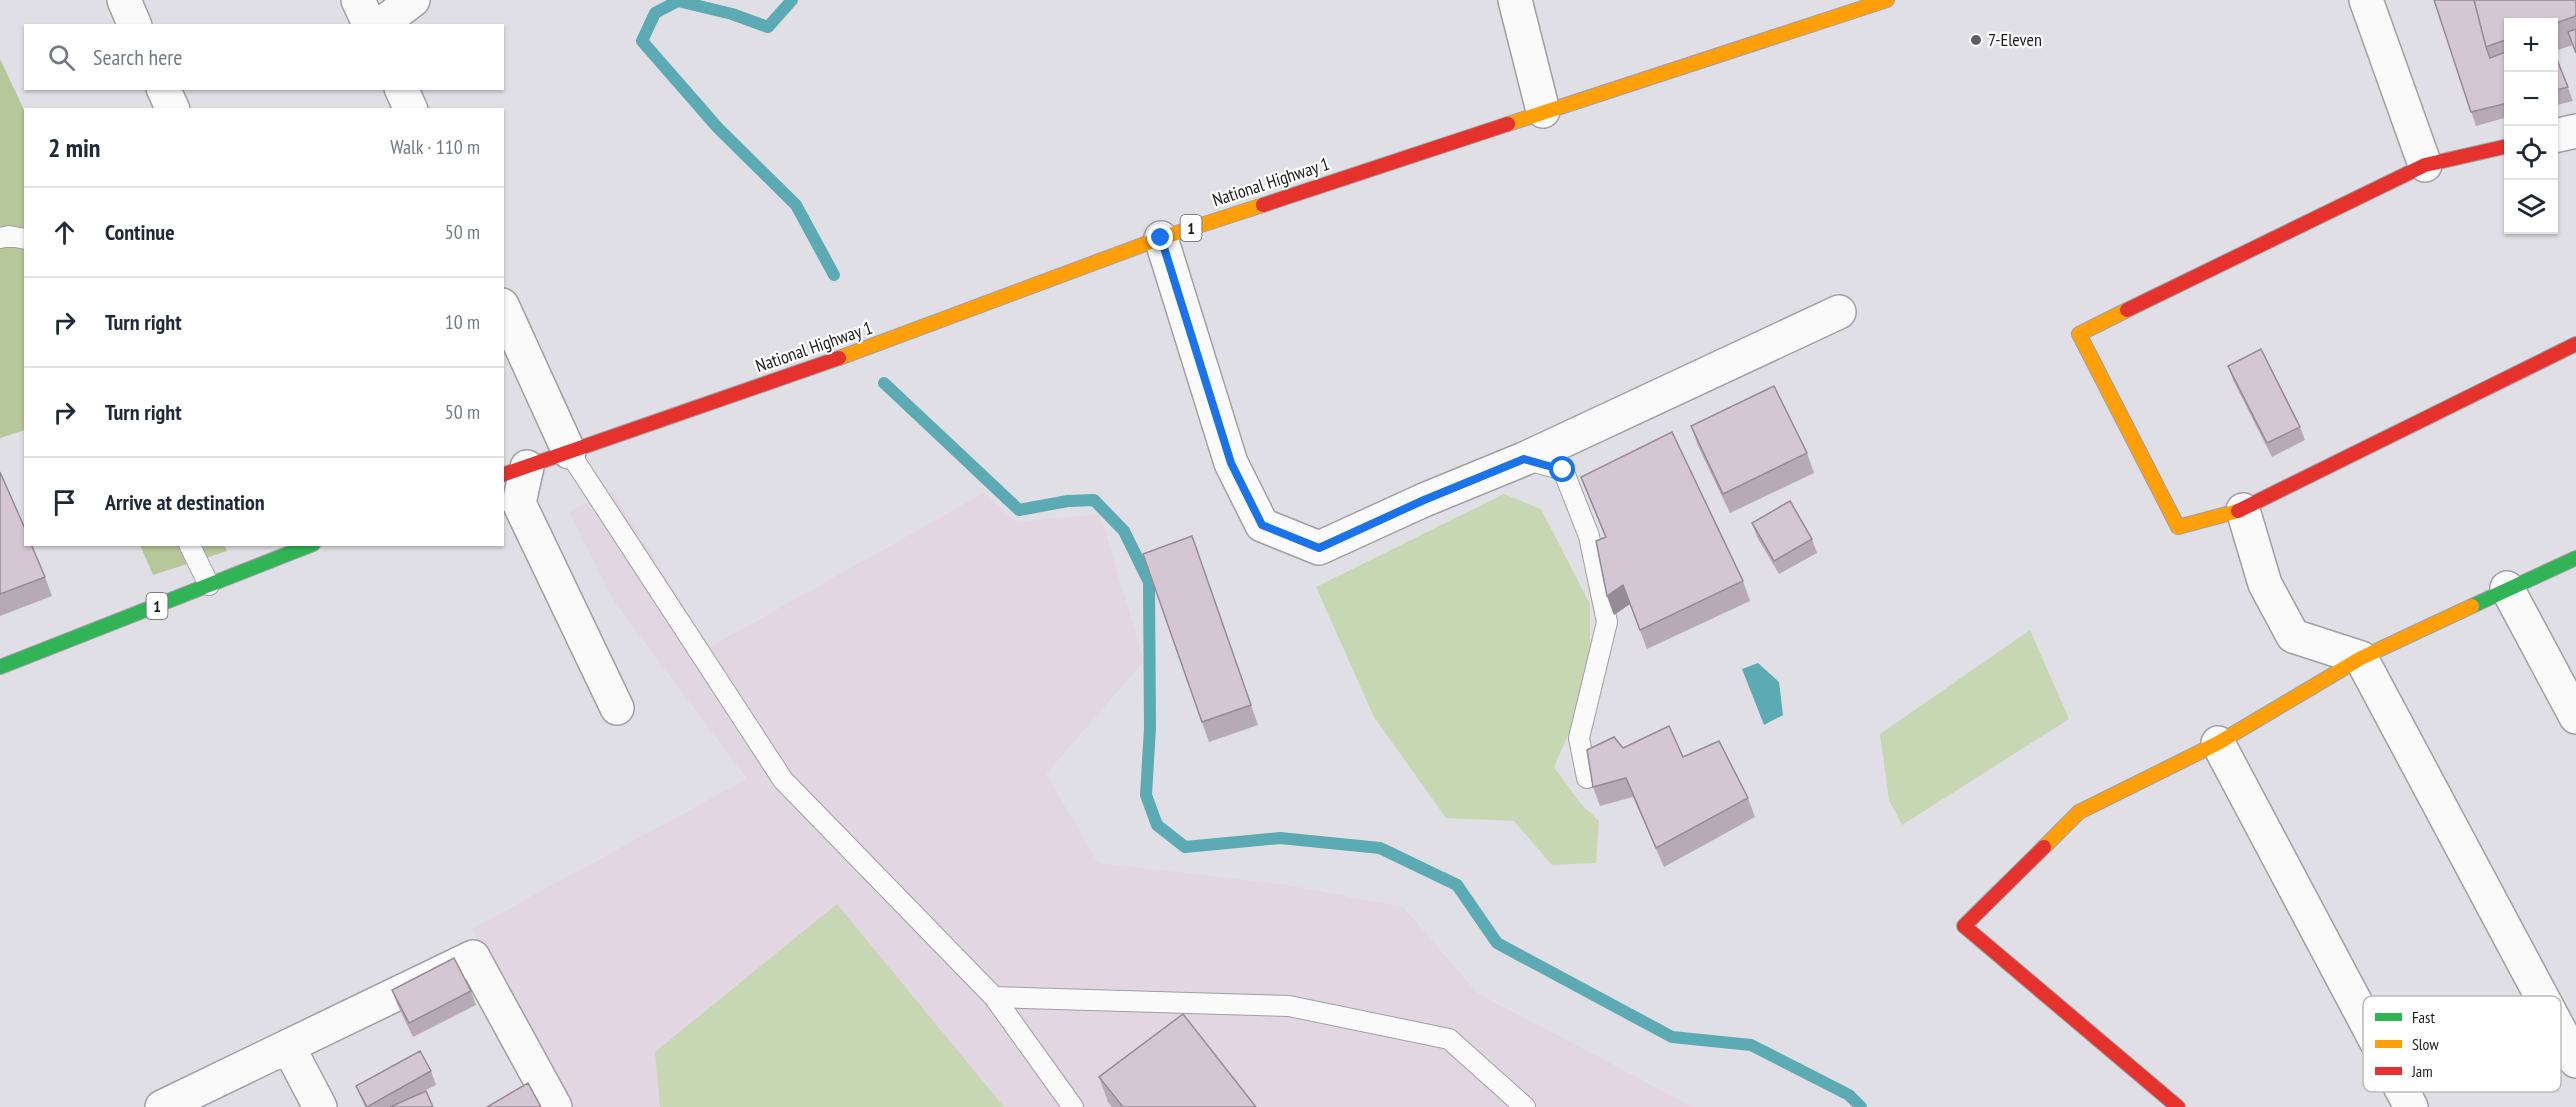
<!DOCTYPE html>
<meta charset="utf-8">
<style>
:root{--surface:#fff;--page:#f2f2f3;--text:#1f2937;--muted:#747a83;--line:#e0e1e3}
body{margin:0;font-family:"PT Sans Narrow",sans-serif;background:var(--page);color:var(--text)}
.controls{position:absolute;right:18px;top:18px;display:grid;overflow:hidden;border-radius:0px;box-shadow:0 2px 4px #0004}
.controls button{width:54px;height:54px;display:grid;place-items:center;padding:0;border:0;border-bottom:2px solid var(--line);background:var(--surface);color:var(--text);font:30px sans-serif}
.stop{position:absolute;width:18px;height:18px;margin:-14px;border:4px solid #1a73e8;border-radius:50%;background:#fff}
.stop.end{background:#1a73e8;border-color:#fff;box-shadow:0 2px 6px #0008}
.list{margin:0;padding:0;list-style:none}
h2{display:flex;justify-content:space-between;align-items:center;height:78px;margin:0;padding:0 24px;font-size:26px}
h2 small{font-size:20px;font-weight:400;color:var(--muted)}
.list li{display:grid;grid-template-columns:39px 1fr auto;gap:18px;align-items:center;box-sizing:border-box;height:90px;padding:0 24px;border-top:2px solid var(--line)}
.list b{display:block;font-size:22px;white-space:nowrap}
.list em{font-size:20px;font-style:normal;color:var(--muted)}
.icon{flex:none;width:33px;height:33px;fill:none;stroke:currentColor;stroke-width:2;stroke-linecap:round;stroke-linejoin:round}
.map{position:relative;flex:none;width:2576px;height:1107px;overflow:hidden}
.search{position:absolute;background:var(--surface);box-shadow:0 2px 4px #0004;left:24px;top:24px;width:480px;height:66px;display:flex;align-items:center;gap:15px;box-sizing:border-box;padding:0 21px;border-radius:0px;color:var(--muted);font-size:22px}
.panel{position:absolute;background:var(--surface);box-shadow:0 2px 4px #0004;left:24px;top:108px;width:480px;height:438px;border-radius:0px}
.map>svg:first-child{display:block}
.commercial{fill:#e1d6e1}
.green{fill:#c8d7b3}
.forest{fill:#b6c79a}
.water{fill:#5cabb4}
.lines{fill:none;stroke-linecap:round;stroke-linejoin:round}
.stream{stroke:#5cabb4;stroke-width:12}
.lane-casing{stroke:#a09fa4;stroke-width:22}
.street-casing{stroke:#a09fa4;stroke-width:36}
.fast-casing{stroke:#a09fa4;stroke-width:16}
.slow-casing{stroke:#a09fa4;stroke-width:16}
.jam-casing{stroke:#a09fa4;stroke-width:16}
.lane{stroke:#fafafb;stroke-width:20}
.street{stroke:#fafafb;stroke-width:33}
.fast{stroke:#30b455;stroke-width:14}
.slow{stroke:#ff9f0a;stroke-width:14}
.jam{stroke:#e5322d;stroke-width:14}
.wall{fill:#b7aab6}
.shaded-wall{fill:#958b94}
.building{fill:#d5c6d4;stroke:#958b94;stroke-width:1.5}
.route{stroke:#1a73e8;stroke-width:8}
.poi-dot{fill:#605f63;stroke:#fff;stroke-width:2}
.labels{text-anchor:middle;stroke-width:4.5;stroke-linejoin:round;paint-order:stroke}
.shield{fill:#fff;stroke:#5f5f61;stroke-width:1.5}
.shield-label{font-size:16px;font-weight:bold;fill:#1b1a1d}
.poi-label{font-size:18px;fill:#1b1a1d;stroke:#fff;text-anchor:start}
.street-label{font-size:18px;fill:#1b1a1d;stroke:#fff}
.key{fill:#fff;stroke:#bbbabb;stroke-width:1.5}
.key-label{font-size:16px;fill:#1b1a1d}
</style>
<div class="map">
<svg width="2576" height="1107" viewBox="0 0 2576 1107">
<rect width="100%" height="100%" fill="#e0dfe5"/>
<path class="commercial" d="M612 491 710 647 984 493 1016 522 1100 514 1144 661 1046 774 1098 863 1281 884 1403 907 1477 993 1693 1107H572L472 929 747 779 614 602 569 511Z"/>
<path class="green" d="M1504 494 1541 509 1590 604V658L1572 726 1554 767 1581 804 1599 821 1596 863 1552 865 1514 821 1446 818 1374 717 1316 587Z
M2030 630 2069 719 1902 825 1889 800 1880 734Z
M837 904 1004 1107H660L655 1052Z"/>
<path class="forest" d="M0 59 26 114 25 430 0 438Z
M140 545H224L227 551 153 575Z"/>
<path class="water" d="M1758 663 1779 682 1783 715 1764 725 1742 669Z"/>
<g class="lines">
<path class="stream" d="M792 0 768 27 732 14 678 1 655 13 642 41 718 128 796 205 834 275
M884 383 1019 510 1068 501 1094 500 1124 531 1149 582 1150 728 1146 795 1157 825 1185 847 1280 838 1380 848 1457 885 1497 943 1672 1037 1751 1045 1849 1095 1861 1107"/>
<g class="lane-casing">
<path id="lane" d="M0 238 9 236 26 239
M569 452 783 780 994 997 1073 1107
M1524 459 1563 470 1589 536 1607 622 1579 738 1587 778
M189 544 209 585
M994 997 1289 1006 1449 1039 1525 1107"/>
</g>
<g class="street-casing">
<path id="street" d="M124 0 135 26
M358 0 370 26
M1515 0 1543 111
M2366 0 2425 165
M379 26 413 0
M163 88 173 110
M401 88 411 110
M2554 136 2576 131
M1161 238 1231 463 1262 525 1319 548 1424 500 1524 459 1839 312
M502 305 569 452
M527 467 519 503 617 708
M2243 510 2265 584 2293 636 2361 658 2576 1061
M2507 588 2576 717
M2218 743 2411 1107
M288 1046 320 1107
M162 1107 473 957 555 1107"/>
</g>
<g class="fast-casing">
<path id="fast" d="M2472 606 2576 558
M0 667 313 544"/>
</g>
<g class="slow-casing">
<path id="slow" d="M1508 124 1887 0
M2127 310 2079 334 2178 527 2238 511
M839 358 1161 238 1263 205
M2044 847 2079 812 2218 743 2361 658 2472 606"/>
</g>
<g class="jam-casing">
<path id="jam" d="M1263 205 1508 124
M2127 310 2425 165 2508 146
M502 475 839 358
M2238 511 2576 344
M2044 847 1964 926 2178 1107"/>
</g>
<use href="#lane" class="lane"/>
<use href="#street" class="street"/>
<use href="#fast" class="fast"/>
<use href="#slow" class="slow"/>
<use href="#jam" class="jam"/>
</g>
<path class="wall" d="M2434 0H2576V54L2573 45 2554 51 2573 101 2553 106V22H2508V117L2476 126Z
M2228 366 2300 427 2305 440 2272 457 2233 380Z
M1691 426 1807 453 1814 473 1730 513 1698 446Z
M0 472 45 577 52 596 0 616Z
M1581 477 1743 581 1750 601 1647 649 1630 604 1614 615 1607 596 1605 537Z
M1752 523 1812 539 1817 553 1779 574 1757 537Z
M1192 536 1258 725 1209 742 1143 554Z
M1623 748 1683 757 1748 798 1755 817 1664 867 1633 797 1600 806 1593 787Z
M392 990 471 991 476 1005 413 1037 397 1004Z
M431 1071 436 1085 422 1092 433 1107H365L356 1086Z
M1099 1077 1256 1107H1112L1108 1102Z"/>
<path class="shaded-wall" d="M1623 585 1630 604 1614 615 1607 596Z"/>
<path class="building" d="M2434 0H2474L2486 47 2490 58 2508 51V103L2471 112Z
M2474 0H2576V16L2553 24V22H2508V39L2486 47Z
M2576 29V53L2568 32Z
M2553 50 2568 87 2553 91Z
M2261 349 2300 427 2267 443 2228 366Z
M1774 386 1807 453 1723 494 1691 426Z
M1672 432 1743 581 1640 630 1623 585 1607 596 1596 541 1606 537 1581 477Z
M0 472 26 531V544H31L45 577 0 594Z
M1790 501 1812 539 1774 561 1752 523Z
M1192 536 1251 705 1202 722 1143 554Z
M1669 726 1683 757 1719 741 1748 798 1656 848 1626 778 1593 787 1587 750 1614 737 1623 748Z
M454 958 471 991 409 1023 392 990Z
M1183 1014 1256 1107H1123L1099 1077Z
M420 1051 431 1071 367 1107 356 1086Z
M528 1083 541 1107H487Z
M426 1091 433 1107H390Z"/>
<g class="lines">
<path class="route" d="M1161 238 1231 463 1262 525 1319 548 1424 500 1524 459 1563 470"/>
</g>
<circle class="poi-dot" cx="1976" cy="40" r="6"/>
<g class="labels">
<g class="shield">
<rect x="1180.5" y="215" width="21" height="26" rx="4.5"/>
<rect x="146.5" y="593" width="21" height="26" rx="4.5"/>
</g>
<g class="shield-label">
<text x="1191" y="234">1</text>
<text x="157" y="612">1</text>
</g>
<g class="poi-label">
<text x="1988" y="46">7-Eleven</text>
</g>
<g class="street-label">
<text transform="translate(1271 182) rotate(-18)" y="6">National Highway 1</text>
<text transform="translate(814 347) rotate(-19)" y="6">National Highway 1</text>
</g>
</g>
<rect x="2363" y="996" width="198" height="96" rx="9" class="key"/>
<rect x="2375" y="1013" width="27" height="8" fill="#30b455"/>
<rect x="2375" y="1040" width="27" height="8" fill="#ff9f0a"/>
<rect x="2375" y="1067" width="27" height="8" fill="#e5322d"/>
<g class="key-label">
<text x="2412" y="1023">Fast</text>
<text x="2412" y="1050">Slow</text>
<text x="2412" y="1077">Jam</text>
</g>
</svg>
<div class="controls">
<button>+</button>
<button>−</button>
<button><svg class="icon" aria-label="locate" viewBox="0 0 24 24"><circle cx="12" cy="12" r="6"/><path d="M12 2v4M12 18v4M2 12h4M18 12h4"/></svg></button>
<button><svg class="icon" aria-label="layers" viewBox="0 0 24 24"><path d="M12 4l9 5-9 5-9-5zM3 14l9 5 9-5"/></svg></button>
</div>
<div class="stop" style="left:1563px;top:470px"></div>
<div class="stop end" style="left:1161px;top:238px"></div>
<div class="search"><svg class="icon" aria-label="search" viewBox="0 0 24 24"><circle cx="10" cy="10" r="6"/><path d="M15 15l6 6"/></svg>Search here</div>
<section class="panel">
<h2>2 min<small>Walk · 110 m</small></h2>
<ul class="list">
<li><svg class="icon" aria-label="ahead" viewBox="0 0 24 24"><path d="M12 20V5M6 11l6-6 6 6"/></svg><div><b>Continue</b></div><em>50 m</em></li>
<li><svg class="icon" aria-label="right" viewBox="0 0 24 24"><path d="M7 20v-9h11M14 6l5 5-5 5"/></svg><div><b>Turn right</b></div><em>10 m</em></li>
<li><svg class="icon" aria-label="right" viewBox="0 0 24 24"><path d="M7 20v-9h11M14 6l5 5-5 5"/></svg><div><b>Turn right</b></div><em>50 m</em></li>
<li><svg class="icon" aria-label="arrive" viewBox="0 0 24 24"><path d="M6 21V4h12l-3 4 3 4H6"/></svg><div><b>Arrive at destination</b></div></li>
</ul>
</section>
</div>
